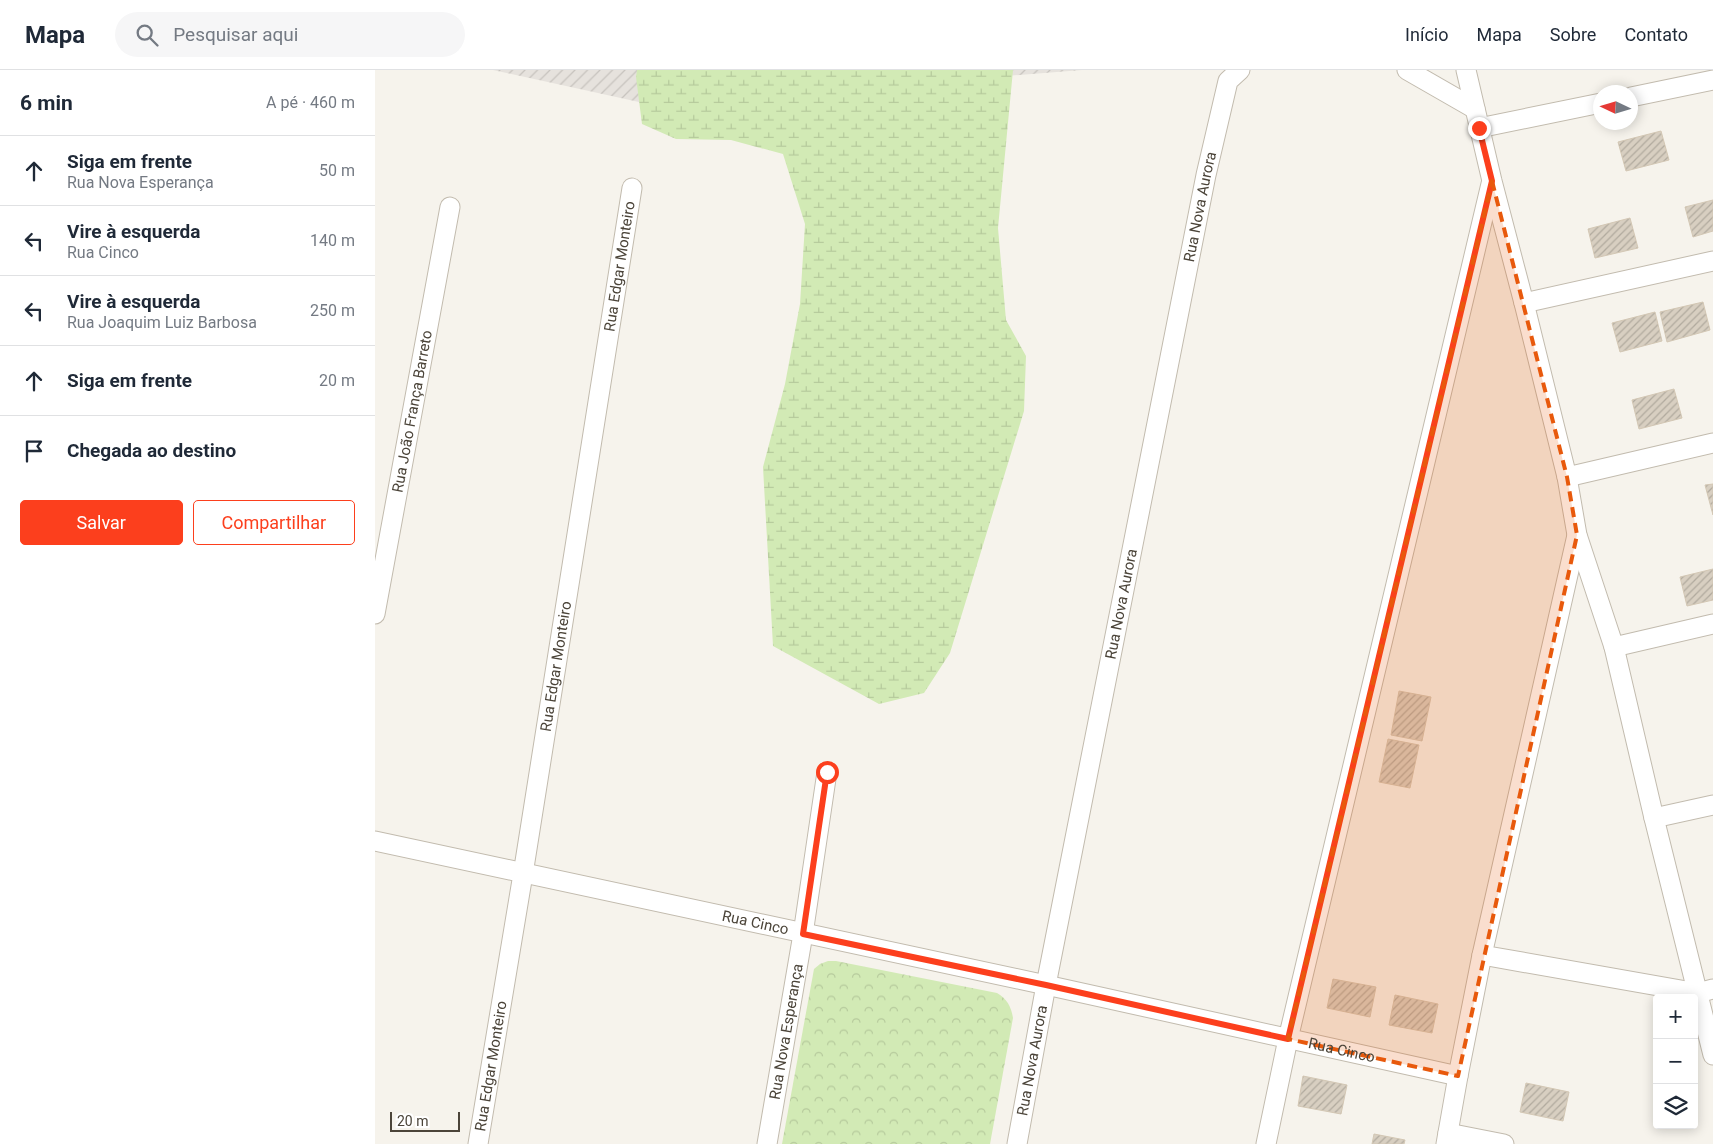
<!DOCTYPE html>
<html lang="pt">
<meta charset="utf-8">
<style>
:root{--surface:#fff;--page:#f6f6f7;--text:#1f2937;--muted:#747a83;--line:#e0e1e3;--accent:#fc3f1d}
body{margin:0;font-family:Roboto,sans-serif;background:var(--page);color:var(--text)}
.controls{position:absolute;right:15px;bottom:15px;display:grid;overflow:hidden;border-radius:5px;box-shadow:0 2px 12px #0003}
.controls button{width:45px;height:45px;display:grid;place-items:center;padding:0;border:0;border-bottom:1px solid var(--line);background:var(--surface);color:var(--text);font:25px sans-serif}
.compass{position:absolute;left:1218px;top:15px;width:45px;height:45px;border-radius:50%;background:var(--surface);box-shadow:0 2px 12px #0003;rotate:274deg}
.scale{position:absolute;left:15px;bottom:12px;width:70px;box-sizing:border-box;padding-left:5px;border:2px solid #4b4439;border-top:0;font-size:14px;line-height:18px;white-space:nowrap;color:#4b4439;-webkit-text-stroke:4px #fff;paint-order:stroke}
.stop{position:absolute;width:15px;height:15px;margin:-11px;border:4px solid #fc3f1d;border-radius:50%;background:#fff}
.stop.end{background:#fc3f1d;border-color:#fff;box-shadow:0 1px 5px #0008}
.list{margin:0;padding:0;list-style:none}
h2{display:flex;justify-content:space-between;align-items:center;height:65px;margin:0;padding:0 20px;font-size:21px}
h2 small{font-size:16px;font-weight:400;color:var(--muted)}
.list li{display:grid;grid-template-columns:32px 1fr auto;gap:15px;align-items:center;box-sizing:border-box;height:70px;padding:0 20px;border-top:1px solid var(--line)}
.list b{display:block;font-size:19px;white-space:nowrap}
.list p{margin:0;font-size:16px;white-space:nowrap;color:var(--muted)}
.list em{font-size:16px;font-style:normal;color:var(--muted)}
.actions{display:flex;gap:10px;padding:15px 20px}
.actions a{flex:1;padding:11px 0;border:1px solid var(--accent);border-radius:5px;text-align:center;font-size:18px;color:var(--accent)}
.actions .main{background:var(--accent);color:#fff}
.icon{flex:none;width:28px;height:28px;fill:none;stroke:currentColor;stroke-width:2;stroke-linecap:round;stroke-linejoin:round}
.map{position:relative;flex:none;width:1338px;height:1074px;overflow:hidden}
header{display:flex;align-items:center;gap:30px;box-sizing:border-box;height:70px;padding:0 25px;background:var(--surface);border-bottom:1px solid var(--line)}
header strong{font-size:24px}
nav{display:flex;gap:28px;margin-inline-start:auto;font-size:18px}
.search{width:350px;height:45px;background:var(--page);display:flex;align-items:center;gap:12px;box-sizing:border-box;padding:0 18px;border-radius:28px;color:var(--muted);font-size:19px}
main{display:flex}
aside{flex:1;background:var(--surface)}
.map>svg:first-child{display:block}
.industrial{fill:url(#industrial-furrows)}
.wetland{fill:url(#wetland-marsh)}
.park{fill:url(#park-crowns)}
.building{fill:url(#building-hatch);stroke:#d3c7b4}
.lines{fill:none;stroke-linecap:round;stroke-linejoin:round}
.street-casing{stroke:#c2bbae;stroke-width:21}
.street{stroke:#fff;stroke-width:19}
.route{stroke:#fc3f1d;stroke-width:6}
.marked{fill:#e8590c;fill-opacity:0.2;stroke:#e8590c;stroke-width:4;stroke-dasharray:10 6;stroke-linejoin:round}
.labels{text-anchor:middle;stroke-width:4;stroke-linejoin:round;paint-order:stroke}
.street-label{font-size:15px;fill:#4b4439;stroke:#fff}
</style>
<header>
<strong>Mapa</strong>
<div class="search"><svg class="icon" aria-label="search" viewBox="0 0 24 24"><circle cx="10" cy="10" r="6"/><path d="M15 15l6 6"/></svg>Pesquisar aqui</div>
<nav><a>Início</a><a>Mapa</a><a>Sobre</a><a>Contato</a></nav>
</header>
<main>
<aside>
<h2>6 min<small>A pé · 460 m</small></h2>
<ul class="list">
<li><svg class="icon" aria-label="ahead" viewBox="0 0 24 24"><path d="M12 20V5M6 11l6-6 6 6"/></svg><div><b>Siga em frente</b><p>Rua Nova Esperança</p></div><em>50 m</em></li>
<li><svg class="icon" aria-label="left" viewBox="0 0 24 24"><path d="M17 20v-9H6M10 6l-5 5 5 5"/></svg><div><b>Vire à esquerda</b><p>Rua Cinco</p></div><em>140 m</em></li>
<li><svg class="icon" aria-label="left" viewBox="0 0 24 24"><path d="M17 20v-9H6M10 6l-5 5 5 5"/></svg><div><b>Vire à esquerda</b><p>Rua Joaquim Luiz Barbosa</p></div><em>250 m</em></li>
<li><svg class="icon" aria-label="ahead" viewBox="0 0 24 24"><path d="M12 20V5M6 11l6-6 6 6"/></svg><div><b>Siga em frente</b></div><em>20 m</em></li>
<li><svg class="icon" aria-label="arrive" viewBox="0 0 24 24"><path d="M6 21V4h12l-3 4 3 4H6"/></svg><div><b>Chegada ao destino</b></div></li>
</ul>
<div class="actions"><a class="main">Salvar</a><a>Compartilhar</a></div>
</aside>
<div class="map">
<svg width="1338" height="1074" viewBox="0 0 1338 1074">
<defs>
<pattern id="industrial-furrows" width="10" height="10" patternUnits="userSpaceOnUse" patternTransform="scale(1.25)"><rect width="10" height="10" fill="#e6e2dd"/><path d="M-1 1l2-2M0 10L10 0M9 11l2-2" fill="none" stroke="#c7c3be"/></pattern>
<pattern id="wetland-marsh" width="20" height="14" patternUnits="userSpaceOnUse" patternTransform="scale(1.25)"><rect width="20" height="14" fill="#d2eab5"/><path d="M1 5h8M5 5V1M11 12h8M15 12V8" fill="none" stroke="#b6ca9c"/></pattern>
<pattern id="park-crowns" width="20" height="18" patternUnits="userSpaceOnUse" patternTransform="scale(1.25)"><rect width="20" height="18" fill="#d2eab5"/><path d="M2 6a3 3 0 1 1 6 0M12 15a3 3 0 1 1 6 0" fill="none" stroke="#b6ca9c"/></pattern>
<pattern id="building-hatch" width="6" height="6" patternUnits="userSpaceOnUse" patternTransform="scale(1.25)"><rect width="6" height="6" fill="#d8cfc1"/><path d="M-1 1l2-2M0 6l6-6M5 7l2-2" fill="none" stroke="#b1aa9e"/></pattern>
</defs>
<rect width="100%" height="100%" fill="#f6f3ec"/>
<path class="industrial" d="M118 0H707L273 34Z"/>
<path class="wetland" d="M262 0H638L623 158 631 250 651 286 649 341 575 583 549 623 504 634 398 576 388 397 410 314 425 234 430 154 408 84 356 70 301 69 267 54 261 7Z"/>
<path class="park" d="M453 891H461L622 923C632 929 636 936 638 948L615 1074H407L439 899 445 894Z"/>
<path class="building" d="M1286 61 1294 90 1251 101 1243 72Z
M1338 130V161L1318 167 1310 137Z
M1255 148 1263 178 1220 188 1213 159Z
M1328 232 1335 260 1292 272 1285 242Z
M1280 242 1287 271 1245 282 1237 253Z
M1299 319 1307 348 1264 359 1257 330Z
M1338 414V445L1330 415Z
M1338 499V530L1312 536 1305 507Z
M1024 621 1056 627 1047 671 1016 665Z
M1013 669 1044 675 1035 718 1004 712Z
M958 909 1001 917 995 947 952 938Z
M1020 925 1063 934 1057 963 1014 955Z
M928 1006 972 1015 966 1044 923 1036Z
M1151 1013 1194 1022 1188 1051 1145 1042Z
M999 1064 1030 1070 1029 1074H997Z"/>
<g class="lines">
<g class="street-casing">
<g id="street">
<path d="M1032 0 1100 39"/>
<path d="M1091 0 1117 111 1149 233 1192 407 1202 465 1239 577 1279 748 1338 985"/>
<path d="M1256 27 1338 10"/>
<path d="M1104 58 1226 33"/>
<path d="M1149 233 1338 191"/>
<path d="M1192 407 1338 373"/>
<path id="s1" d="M0 544 75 137"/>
<path d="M1239 577 1338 554"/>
<path d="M1279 748 1338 735"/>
<path id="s2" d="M0 771 671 915 1083 1006"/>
<path d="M1107 885 1323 923 1338 919"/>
<path d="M1073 1063 1129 1074"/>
<path id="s3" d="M103 1074 148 804 257 118"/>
<path id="s4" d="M392 1074 428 864 452 702"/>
<path id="s5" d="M642 1074 671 915 831 105 853 11 865 0"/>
<path d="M891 1074 913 969 1116 114"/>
<path d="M1071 1074 1083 1006 1107 885 1202 465"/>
</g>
</g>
<use href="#street" class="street"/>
</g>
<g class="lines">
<path class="route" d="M452 702 428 864 671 915 913 969 1117 111 1104 58"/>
</g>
<path class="marked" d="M1117 111 1192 407 1202 465 1083 1006 913 969Z"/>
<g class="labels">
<g class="street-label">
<text dy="5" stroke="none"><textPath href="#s5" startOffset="955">Rua Nova Aurora</textPath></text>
<text dy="5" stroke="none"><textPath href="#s3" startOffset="889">Rua Edgar Monteiro</textPath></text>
<text dy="5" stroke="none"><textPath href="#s1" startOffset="206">Rua João França Barreto</textPath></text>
<text dy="5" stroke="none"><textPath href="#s5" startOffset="550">Rua Nova Aurora</textPath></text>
<text dy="5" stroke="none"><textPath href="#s3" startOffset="484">Rua Edgar Monteiro</textPath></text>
<text dy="5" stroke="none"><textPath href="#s2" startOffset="389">Rua Cinco</textPath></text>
<text dy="5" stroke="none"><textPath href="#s4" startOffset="114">Rua Nova Esperança</textPath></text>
<text dy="5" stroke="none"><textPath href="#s2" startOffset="989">Rua Cinco</textPath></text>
<text dy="5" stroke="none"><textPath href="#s5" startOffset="85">Rua Nova Aurora</textPath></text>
<text dy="5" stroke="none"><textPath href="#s3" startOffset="79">Rua Edgar Monteiro</textPath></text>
</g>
</g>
</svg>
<div class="controls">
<button>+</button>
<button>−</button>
<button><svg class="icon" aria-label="layers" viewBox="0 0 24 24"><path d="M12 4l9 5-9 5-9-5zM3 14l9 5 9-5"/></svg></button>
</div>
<svg class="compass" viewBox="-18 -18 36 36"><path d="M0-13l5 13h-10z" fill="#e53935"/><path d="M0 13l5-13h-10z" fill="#747a83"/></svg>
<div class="scale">20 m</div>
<div class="stop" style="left:452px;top:702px"></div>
<div class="stop end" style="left:1104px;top:58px"></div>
</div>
</main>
